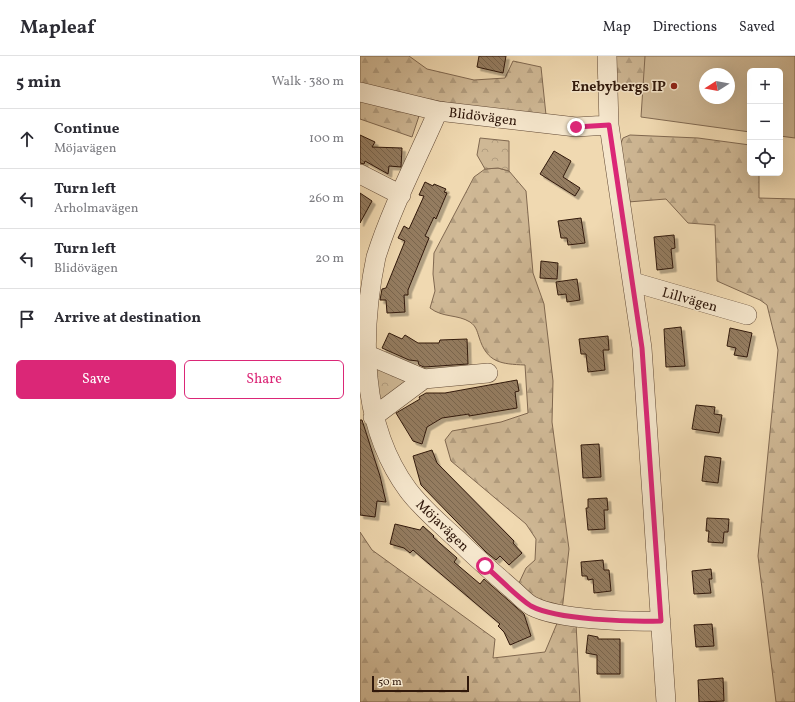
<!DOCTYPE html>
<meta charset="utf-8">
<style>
:root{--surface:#fff;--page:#f7f7f7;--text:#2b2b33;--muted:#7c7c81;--line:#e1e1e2;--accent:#db2777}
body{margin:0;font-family:Vollkorn,serif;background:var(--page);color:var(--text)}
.controls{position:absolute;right:12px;top:12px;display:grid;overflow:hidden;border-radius:6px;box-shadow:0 4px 16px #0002}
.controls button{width:36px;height:36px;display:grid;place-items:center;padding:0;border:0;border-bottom:1px solid var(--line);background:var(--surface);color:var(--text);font:20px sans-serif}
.compass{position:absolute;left:339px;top:12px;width:36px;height:36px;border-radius:50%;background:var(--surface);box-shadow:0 4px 16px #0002;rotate:259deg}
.scale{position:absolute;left:12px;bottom:10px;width:97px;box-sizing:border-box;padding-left:4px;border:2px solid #30180b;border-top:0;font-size:11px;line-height:14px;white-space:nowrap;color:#30180b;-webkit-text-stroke:3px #f5e6cc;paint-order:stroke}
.stop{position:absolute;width:12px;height:12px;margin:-9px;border:3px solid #db2777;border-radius:50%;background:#fff}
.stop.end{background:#db2777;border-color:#fff;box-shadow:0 1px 4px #0008}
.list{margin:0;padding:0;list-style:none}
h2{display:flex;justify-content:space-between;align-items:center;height:52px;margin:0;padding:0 16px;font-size:17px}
h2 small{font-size:13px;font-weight:400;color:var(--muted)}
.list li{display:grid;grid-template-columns:26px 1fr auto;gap:12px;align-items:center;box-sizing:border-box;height:60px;padding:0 16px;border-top:1px solid var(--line)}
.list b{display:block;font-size:15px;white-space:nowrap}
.list p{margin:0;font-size:13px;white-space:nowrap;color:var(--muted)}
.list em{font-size:13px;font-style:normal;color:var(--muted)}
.actions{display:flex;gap:8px;padding:12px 16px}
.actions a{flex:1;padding:9px 0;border:1px solid var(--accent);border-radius:6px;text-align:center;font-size:14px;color:var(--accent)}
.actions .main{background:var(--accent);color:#fff}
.icon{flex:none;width:22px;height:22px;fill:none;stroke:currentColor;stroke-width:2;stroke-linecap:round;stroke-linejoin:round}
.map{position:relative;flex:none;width:435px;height:646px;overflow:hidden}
header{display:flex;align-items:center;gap:24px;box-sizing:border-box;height:56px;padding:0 20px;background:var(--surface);border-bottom:1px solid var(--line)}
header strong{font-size:19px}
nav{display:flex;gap:22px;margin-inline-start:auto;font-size:14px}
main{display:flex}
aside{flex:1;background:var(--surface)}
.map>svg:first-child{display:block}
.forest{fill:url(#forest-firs);stroke:#806850}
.park{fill:url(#park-crowns);stroke:#806850}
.pitch{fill:#cfb895;stroke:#806850;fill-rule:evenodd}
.building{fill:url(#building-back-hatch);stroke:#30180b;filter:url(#shadow)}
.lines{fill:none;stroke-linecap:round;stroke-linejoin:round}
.minor-casing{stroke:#604834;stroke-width:20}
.minor{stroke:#f5e6cc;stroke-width:19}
.route{stroke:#db2777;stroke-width:5}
.poi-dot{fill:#8f2418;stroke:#f5e6cc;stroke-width:1.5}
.labels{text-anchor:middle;stroke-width:3;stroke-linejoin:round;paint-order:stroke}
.poi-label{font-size:14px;font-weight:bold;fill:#30180b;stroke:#f5e6cc;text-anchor:end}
.street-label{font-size:14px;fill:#30180b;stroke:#f5e6cc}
</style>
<header>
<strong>Mapleaf</strong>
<nav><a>Map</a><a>Directions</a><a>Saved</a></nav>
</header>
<main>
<aside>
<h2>5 min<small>Walk · 380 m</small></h2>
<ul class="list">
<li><svg class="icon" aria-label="ahead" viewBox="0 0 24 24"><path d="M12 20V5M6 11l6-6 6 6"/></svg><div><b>Continue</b><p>Möjavägen</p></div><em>100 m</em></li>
<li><svg class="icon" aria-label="left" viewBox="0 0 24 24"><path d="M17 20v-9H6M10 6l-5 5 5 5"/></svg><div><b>Turn left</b><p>Arholmavägen</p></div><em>260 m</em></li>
<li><svg class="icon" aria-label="left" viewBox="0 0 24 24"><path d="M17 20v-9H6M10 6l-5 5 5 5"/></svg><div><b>Turn left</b><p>Blidövägen</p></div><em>20 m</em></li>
<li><svg class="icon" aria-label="arrive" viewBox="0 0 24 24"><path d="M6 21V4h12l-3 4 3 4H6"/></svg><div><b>Arrive at destination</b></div></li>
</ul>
<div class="actions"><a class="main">Save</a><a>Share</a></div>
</aside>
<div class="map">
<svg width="435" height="646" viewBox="0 0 435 646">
<defs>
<pattern id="forest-firs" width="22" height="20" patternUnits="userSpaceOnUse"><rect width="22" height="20" fill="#cfb895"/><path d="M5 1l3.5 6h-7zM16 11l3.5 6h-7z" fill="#b29d7f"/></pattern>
<pattern id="park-crowns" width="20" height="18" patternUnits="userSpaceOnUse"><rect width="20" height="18" fill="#cfb895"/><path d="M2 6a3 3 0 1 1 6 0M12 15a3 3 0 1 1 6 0" fill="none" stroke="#b29d7f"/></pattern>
<pattern id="building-back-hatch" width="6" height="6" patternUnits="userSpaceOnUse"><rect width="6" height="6" fill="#947c61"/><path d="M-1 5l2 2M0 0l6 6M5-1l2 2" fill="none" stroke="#79654e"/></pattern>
<filter id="shadow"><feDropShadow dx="3.5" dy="3.5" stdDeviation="0" flood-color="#0004"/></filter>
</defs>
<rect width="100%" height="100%" fill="#f0d9b1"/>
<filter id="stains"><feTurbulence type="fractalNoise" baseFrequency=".005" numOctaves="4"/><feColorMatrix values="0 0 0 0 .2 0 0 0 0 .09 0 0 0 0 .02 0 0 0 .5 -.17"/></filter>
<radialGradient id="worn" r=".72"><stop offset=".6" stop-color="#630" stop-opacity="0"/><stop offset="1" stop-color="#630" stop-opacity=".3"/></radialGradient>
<path class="forest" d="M0 0H49L67 13 114 24 145 22 153 5 181 11 186 59 99 49 4 31 0 30Z
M256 0H291L293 26 255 30Z
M0 44 59 60 52 81 0 63Z
M270 79 338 82 390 89V117H399V142L435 143V646H416L398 500 418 294 407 249 400 244 357 225 355 169 328 167 306 143 268 146 259 92 263 82Z
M138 112 149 115 166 135 173 217 184 248 193 325 192 366 209 493 202 555 180 547 158 529 166 512 175 504 176 483 166 468 91 405 85 384 92 375 141 366 168 357 165 309C141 308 127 307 119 281 117 275 116 270 110 266 97 258 83 262 70 252L75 235 73 218 74 197 114 121 125 113Z
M0 476 12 494 135 583 133 602 185 596 198 565 216 567 220 646H0Z"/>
<path class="park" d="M120 82 149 85V115L138 112 125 113 117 99Z
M13 310 50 326 19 345Z"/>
<path class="pitch" d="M285 0H435V82L420 80V15H390V76L281 61ZM345 18H369V42H345Z"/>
<path class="building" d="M119 0H146L143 17 117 11Z
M0 79 15 86 12 91 42 92 41 111 29 110 28 118 5 105 4 108 0 107Z
M194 95 211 105 203 121 220 132 215 140 180 118Z
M65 126 73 130 74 128 86 133 84 136 87 137 76 163 74 161 65 180 69 182 48 234V239H44L45 256 27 257 26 244H20L22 233 26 232 45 185 38 182 44 170 49 173 64 140 59 139Z
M0 137 12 145 0 167Z
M221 162 225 187 208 189 207 182H201L198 165Z
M314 179 315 192 311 193 313 212 297 214 294 181Z
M181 205 198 207 197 223 180 222Z
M217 223 220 244 207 246 206 238 198 239 196 226Z
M321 271 325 310 306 311 304 273Z
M370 272 392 277 387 301 374 299 376 292 367 290Z
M29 277 42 283 45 279 58 287H79L80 284 107 283 108 308 64 311 59 309 58 305 49 304 22 292Z
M248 280 249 294H243L245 314 228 316 226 298H221L219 283Z
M157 324 159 335 155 336 157 352 109 360V358L82 362 67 371 62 388 53 385 36 357 60 343 59 341 66 337H85Z
M336 349 355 351 354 358 362 359 359 377 332 373Z
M0 364H2L20 420 26 446 17 445 15 461 0 459Z
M239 388 241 421 223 422 221 389Z
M72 394 77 407 154 485 153 487 162 497 149 509 140 500 136 504 126 496 61 429 53 400Z
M345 400 361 402 358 427 342 425Z
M247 442 248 454H244L245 473 228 474 226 452H228V443Z
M347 462 369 463 368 476H364L363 487 348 486 349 475H346Z
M35 468 60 474 63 470 74 480 73 481 97 502 94 506 120 528 124 523 164 558 171 580 150 589 144 576 138 570 140 568 62 502 53 494 50 497 44 492 30 488Z
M243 504 244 514H249L251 535 234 537 233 523 228 524 227 520H222L221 506Z
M351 513 352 523H349L351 537 334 538 332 515Z
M352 568 354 590 336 591 334 569Z
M228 579 238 581V583H260V618H237V599L226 597Z
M363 622 364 645 339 646 338 624Z"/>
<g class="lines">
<g class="minor-casing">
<path id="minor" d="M247 0 249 69 282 292 306 646
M0 36 78 55 216 71 249 69
M78 55C58 101 31 153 16 201 0 278 0 369 48 434 62 453 83 470 100 486 117 503 135 518 153 534 159 539 165 546 172 550 199 564 270 566 301 565
M0 118 41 139
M273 226 387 259
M1 296 64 323
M13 361 64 323 128 317"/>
</g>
<use href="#minor" class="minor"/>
</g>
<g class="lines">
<path class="route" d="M125 510C138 521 157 541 171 550 197 564 271 566 301 565L282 292 249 69 216 71"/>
</g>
<circle class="poi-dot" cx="314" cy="30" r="4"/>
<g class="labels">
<g class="poi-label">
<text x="306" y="35">Enebybergs IP</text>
</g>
<g class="street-label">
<text transform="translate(123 60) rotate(7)" y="5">Blidövägen</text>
<text transform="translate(330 243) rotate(16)" y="5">Lillvägen</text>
<text transform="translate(83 469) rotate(44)" y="5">Möjavägen</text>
</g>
</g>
<rect width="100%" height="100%" filter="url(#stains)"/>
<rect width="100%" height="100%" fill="url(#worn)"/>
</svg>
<div class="controls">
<button>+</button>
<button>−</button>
<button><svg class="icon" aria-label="locate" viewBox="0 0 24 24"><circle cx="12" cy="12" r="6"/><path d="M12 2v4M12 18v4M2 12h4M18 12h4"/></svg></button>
</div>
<svg class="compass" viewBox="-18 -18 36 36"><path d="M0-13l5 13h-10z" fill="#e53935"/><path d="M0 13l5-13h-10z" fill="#7c7c81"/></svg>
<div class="scale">50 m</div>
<div class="stop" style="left:125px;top:510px"></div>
<div class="stop end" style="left:216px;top:71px"></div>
</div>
</main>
